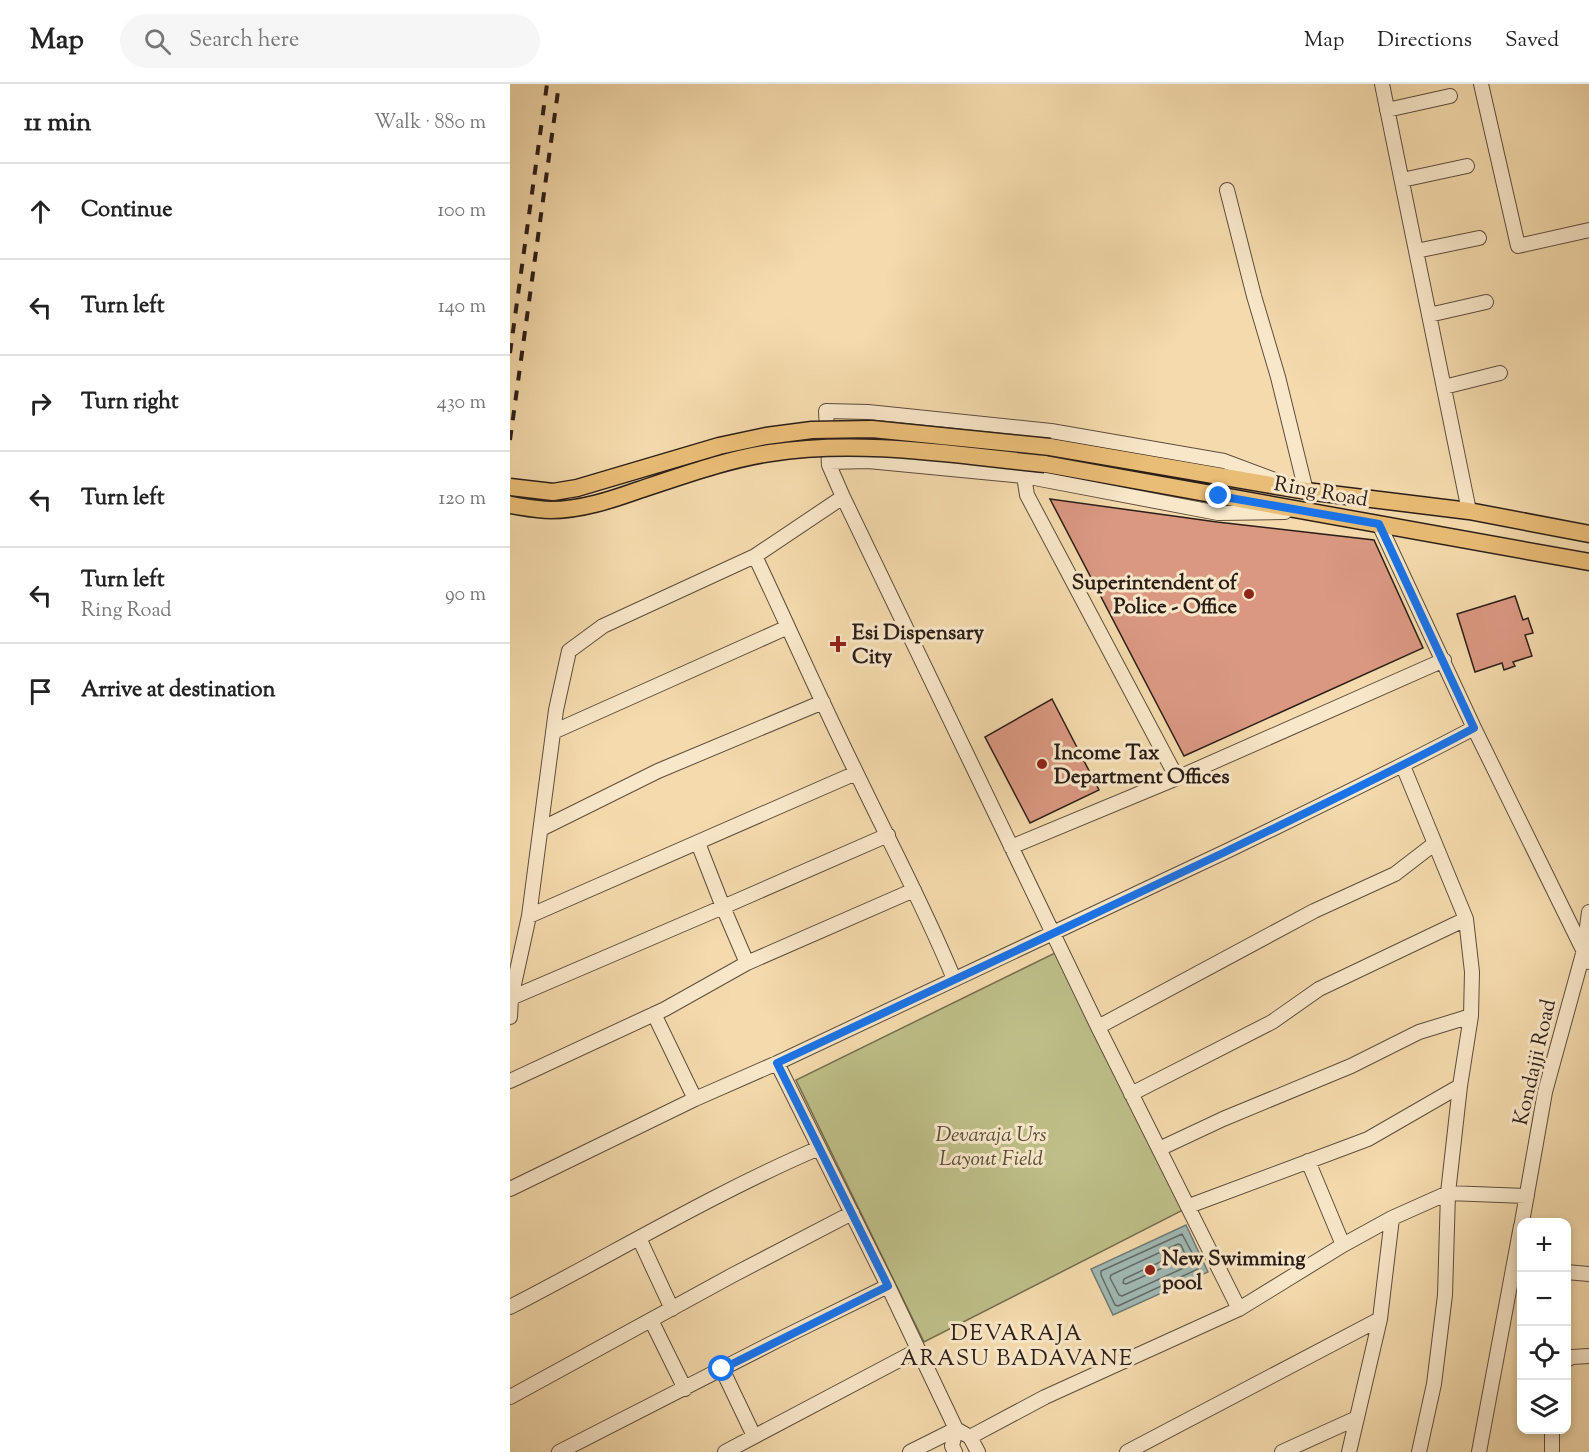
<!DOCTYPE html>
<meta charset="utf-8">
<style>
:root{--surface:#fff;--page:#f6f6f6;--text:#222;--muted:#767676;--line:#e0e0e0}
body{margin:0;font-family:"Sorts Mill Goudy",serif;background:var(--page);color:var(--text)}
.controls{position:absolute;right:18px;bottom:18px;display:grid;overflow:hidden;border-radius:12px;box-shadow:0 3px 9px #0003}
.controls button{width:54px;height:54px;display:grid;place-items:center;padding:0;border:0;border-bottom:2px solid var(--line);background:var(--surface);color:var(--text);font:30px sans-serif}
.stop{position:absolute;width:18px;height:18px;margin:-14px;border:4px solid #1a73e8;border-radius:50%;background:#fff}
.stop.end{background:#1a73e8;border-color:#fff;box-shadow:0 2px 6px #0008}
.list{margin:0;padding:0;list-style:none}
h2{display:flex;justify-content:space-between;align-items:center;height:78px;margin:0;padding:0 24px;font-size:26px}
h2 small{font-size:20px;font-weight:400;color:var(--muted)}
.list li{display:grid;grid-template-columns:39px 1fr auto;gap:18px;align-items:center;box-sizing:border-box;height:96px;padding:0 24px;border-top:2px solid var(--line)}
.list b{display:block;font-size:22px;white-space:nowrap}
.list p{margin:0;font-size:20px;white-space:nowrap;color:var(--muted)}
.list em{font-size:20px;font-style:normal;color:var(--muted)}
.icon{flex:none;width:33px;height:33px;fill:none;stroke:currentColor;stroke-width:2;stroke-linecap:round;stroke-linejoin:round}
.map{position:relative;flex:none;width:1079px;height:1368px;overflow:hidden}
header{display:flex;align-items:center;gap:36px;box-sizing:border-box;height:84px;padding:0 30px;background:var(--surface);border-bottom:2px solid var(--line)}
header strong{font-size:28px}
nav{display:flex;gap:33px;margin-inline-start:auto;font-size:21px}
.search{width:420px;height:54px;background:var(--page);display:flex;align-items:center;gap:15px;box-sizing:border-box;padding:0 21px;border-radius:33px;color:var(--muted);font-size:22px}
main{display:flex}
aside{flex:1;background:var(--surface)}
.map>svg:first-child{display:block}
.green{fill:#bebf88;stroke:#746e50;stroke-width:1.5}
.water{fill:#9fb8b3;stroke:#717a75;stroke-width:1.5}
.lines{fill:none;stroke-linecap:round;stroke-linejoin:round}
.shore{stroke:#656b66;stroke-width:1.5}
.building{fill:#da9881;stroke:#2b1e18;stroke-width:1.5}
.minor-casing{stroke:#5d4d3d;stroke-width:16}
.major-casing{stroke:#2b1e18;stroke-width:19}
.minor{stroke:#f8e7c9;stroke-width:14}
.major{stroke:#eabd76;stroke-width:16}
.rail{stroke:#2b1e18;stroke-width:4;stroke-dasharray:10 10;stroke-linecap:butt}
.major-bridge-casing{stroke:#2b1e18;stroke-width:19;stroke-linecap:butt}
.major-bridge{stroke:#eabd76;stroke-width:16}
.route{stroke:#1a73e8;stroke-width:8}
.poi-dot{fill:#8f2418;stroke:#f8e7c9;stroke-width:2}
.labels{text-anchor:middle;stroke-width:6;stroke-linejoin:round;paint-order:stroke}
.street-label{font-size:21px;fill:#2b1e18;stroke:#f8e7c9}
.poi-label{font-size:21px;font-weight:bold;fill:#2b1e18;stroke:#f8e7c9;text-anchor:start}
.park-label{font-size:21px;font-style:italic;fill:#574e3a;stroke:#f8e7c9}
.neighbourhood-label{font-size:22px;letter-spacing:1.5px;fill:#2b1e18;stroke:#f8e7c9}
</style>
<header>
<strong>Map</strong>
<div class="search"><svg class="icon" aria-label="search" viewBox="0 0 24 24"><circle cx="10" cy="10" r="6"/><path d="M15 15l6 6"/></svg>Search here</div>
<nav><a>Map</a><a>Directions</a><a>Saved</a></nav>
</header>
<main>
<aside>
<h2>11 min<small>Walk · 880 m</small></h2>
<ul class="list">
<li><svg class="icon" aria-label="ahead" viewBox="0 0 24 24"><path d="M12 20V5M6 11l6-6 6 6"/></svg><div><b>Continue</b></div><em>100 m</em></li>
<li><svg class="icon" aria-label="left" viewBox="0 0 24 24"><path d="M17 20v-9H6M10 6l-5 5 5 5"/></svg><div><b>Turn left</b></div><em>140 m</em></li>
<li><svg class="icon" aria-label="right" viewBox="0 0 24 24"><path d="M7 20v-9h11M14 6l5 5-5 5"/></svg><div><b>Turn right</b></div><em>430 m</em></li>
<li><svg class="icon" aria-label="left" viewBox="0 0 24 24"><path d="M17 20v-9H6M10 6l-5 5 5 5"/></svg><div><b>Turn left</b></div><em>120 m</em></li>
<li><svg class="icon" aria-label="left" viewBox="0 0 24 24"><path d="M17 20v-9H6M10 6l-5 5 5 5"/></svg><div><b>Turn left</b><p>Ring Road</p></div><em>90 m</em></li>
<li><svg class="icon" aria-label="arrive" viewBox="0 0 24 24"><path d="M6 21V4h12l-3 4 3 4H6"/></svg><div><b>Arrive at destination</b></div></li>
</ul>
</aside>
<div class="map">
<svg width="1079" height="1368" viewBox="0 0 1079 1368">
<rect width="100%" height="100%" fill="#f4daac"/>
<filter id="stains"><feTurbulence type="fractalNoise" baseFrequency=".00333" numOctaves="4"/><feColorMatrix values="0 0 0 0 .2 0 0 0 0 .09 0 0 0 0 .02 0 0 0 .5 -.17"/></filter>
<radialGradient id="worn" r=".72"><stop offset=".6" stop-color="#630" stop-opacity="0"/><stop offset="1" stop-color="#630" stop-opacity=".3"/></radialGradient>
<path class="green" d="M547 868 673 1126 414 1258 286 996Z"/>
<path class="water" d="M676 1141 698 1188 603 1231 581 1185Z"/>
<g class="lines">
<path class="shore" d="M672 1150 689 1182 688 1185 608 1222 605 1221 591 1191V1187Z
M668 1160 671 1161 679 1179 678 1182 612 1212 609 1211 600 1194 601 1191Z
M663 1172 667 1174 666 1178 616 1200 613 1199 614 1195Z"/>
</g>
<path class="building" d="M540 415 707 438 864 456 913 564 674 672Z
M1005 512 1013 536 1018 534 1023 549 1015 551 1022 572 1003 578 1005 582 994 586 992 579 965 588 947 530Z
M542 615 589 706 520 739 475 653Z"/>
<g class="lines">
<g class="minor-casing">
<path id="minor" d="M872 0 959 427
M971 0 1008 162 1079 146
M877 26 940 12
M892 96 957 82
M717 106 744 212 768 293 796 407
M906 167 969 154
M919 231 976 218
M934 303 990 289
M319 378 358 377 514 392 708 429 775 428
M514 392 517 411 667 694
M333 413 588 943 729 1225 535 1313 460 1353
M869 440 964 644 1079 878
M245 472C279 544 311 617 346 688 379 757 415 824 444 895
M43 648 278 543
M893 682 956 835 962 888 961 932 950 1002 938 1109 935 1211 924 1300 909 1368
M31 745 148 687 313 618
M501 763 667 694 934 576
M19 832 346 689
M237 879 404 806
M1 914 213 823 188 759
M144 930 185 1015
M0 933 1 914 19 832 46 626 59 567 93 542 245 472 333 413 319 381 316 327 358 328 541 347 714 377 770 398
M588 943 804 827 885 790 924 760
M0 997 155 925 237 879 213 823 378 751
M621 1010 762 938 809 905 956 835
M649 1065 713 1035 841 982 909 948 961 932
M798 1077 833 1161
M0 1105 185 1015 267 979
M679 1122 858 1055 950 1002
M1012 1138 1035 1008 1074 866 1079 828
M129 1154 162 1225
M1056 1188 1079 1190
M0 1223C103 1170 202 1110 309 1064
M729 1225 833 1161 882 1134 938 1109 1017 1112
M141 1236 175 1305
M1056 1276 1062 1273 1079 1272
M212 1285 244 1352
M0 1313 221 1192 342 1129
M1042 1346V1368
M49 1368 272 1254 378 1202
M215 1368 408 1266
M400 1368 446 1345 460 1353 468 1368
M445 1368 442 1362 446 1345 378 1202 267 979C418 908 569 838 719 766 801 726 883 687 964 644
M617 1368 870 1235
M772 1368 847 1334
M839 1368 870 1235 882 1134
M969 1368 1011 1142"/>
</g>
<g class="major-casing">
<path id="major" d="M540 363 796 407 959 427 1079 450
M535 380 1079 478"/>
</g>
<use href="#minor" class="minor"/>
<use href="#major" class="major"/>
<path class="rail" d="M0 269 37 0
M0 356 49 0"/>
<g class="major-bridge-casing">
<path id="major-bridge" d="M0 403 43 408 67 404 209 362 256 352 302 346 362 345 540 363
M0 421C13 423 27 426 41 426 70 426 101 416 129 406 172 392 215 376 260 369 351 355 444 371 535 380"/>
</g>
<use href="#major-bridge" class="major-bridge"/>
</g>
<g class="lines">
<path class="route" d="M212 1285 378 1202 267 979C416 909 566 839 715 768 799 727 882 688 964 644L869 440 709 412"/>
</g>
<g class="poi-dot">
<circle cx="739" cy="510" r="6"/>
<path d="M325 551h6v6h6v6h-6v6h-6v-6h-6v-6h6z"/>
<circle cx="532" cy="680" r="6"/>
<circle cx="640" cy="1186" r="6"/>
</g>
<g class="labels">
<g class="street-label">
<text transform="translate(811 407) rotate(10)" y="7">Ring Road</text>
<text transform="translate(1024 978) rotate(-77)" y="7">Kondajji Road</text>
</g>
<g class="poi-label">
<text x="727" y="505" text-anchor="end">Superintendent of<tspan x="727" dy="24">Police - Office</tspan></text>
<text x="342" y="555">Esi Dispensary<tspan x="342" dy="24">City</tspan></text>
<text x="544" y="675">Income Tax<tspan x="544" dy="24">Department Offices</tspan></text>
<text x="652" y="1181">New Swimming<tspan x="652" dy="24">pool</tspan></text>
</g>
<g class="park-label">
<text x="481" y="1057">Devaraja Urs<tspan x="481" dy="24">Layout Field</tspan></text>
</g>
<g class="neighbourhood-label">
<text x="507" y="1256">DEVARAJA<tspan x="507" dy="25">ARASU BADAVANE</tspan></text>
</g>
</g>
<rect width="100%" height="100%" filter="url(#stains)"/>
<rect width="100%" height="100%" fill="url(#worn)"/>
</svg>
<div class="controls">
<button>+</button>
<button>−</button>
<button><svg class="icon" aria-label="locate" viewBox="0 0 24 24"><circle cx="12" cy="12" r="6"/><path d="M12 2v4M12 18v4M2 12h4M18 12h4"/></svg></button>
<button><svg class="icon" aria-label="layers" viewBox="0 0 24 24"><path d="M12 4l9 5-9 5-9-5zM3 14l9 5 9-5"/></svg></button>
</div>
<div class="stop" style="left:212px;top:1285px"></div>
<div class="stop end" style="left:709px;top:412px"></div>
</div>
</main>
